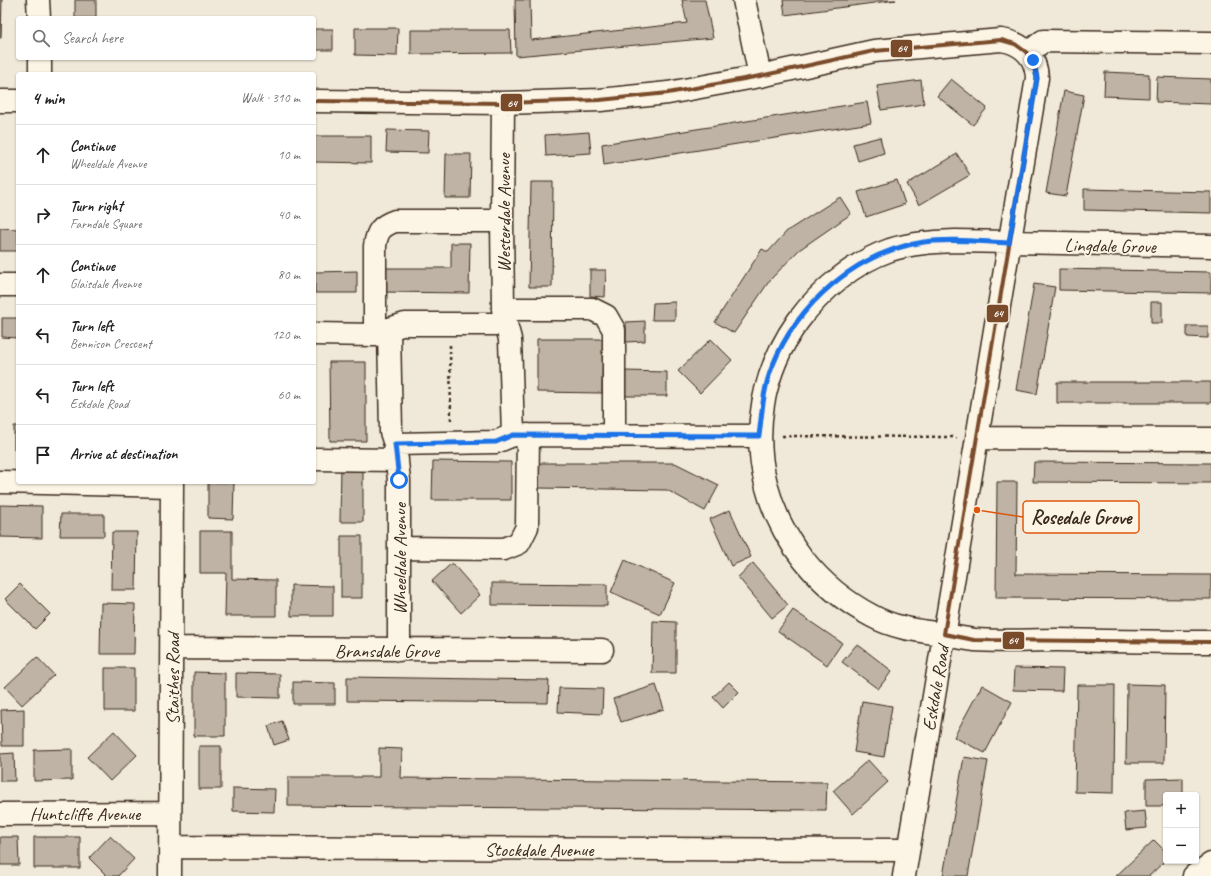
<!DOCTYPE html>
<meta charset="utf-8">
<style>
:root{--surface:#fff;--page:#f6f6f6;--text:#222;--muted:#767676;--line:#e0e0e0}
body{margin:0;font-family:Caveat,sans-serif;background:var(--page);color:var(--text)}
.controls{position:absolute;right:12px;bottom:12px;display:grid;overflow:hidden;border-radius:4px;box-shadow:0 1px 3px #0004}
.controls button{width:36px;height:36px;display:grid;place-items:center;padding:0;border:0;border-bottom:1px solid var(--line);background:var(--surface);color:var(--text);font:20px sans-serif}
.stop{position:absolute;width:12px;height:12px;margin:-9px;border:3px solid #1a73e8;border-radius:50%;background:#fff}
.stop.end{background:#1a73e8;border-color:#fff;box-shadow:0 1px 4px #0008}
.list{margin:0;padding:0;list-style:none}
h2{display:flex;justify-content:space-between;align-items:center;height:52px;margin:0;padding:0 16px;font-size:17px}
h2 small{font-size:13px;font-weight:400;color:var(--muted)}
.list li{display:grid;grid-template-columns:26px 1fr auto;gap:12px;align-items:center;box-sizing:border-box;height:60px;padding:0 16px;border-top:1px solid var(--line)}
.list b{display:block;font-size:15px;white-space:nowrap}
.list p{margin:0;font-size:13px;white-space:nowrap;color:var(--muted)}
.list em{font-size:13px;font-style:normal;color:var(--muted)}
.icon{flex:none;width:22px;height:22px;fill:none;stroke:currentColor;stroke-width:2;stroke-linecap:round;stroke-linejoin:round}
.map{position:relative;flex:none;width:1211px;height:876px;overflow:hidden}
.search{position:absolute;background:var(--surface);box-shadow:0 1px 3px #0004;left:16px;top:16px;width:300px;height:44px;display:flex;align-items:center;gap:10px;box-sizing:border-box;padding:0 14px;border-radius:4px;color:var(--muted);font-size:15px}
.panel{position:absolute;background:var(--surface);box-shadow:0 1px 3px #0004;left:16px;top:72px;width:300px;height:412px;border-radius:4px}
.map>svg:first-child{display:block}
.building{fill:#beb3a4;stroke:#3b2a1e}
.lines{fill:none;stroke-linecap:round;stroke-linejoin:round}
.minor-casing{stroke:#3b2a1e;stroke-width:25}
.path{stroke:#3b2a1e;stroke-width:2.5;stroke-dasharray:3 3;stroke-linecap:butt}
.minor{stroke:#fcf5e5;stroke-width:22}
.bus-1-casing{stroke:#fcf5e5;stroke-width:7}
.bus-1{stroke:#7a4b2a;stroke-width:4}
.route{stroke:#1a73e8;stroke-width:5}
.labels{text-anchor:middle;stroke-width:3.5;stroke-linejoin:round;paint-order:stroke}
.street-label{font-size:19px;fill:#3b2a1e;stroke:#fcf5e5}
.leader{fill:none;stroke:#df570d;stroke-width:1.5}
.callout-dot{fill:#df570d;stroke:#fcf5e5;stroke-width:1.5}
.callout{fill:#fcf5e5;stroke:#df570d;stroke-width:1.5}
.callout-label{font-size:20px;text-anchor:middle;font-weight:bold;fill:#3b2a1e}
.line-badge{stroke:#fcf5e5;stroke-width:1.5}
.badge-label{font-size:11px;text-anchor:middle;font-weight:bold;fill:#fff}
</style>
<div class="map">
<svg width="1211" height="876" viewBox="0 0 1211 876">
<rect width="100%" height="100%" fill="#f0e9d9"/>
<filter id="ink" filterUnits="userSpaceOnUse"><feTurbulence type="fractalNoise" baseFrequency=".025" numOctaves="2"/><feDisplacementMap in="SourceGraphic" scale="8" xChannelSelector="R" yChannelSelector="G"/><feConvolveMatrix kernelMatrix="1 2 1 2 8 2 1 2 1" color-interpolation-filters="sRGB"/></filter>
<g filter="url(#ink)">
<path class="building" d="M0 0H2L1 38H0Z
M75 0H96V18H75Z
M515 0H530L531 40 687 23 682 0H705L713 38 516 56Z
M783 0H896L785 15Z
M355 28H398L397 56 355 55Z
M314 29H333V50H314Z
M411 30H510L511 53 411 54Z
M1105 72 1149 74V98L1104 96Z
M1157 77 1211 79V104L1156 102Z
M951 79 987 108 973 125 937 96Z
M921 80 924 104 881 110 877 86Z
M1064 91 1084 95 1066 196 1046 193Z
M867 102 871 123 604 165 602 144Z
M387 130 429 131 428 153 386 152Z
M589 132 591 153 546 156 545 135Z
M314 136H371V163L314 162Z
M880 137 884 153 858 161 853 144Z
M446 154H471L470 198H445Z
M957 154 970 175 919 205 907 184Z
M897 180 905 204 866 217 858 192Z
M531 182H553L552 287H529Z
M1084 189 1211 192V213L1084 210Z
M840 197 851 214 799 250 770 280 734 333 715 322 762 249 768 252 787 231Z
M0 228 18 229V251H0Z
M451 243H470L469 293 381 292V268H451Z
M1059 269 1211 272V293L1059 290Z
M590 270H606L605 297 590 296Z
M357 271V293H315V272Z
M1034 284 1055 287 1037 394 1016 390Z
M675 302V320H652L653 303Z
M1151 302H1162V323H1151Z
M2 318H18V338L2 337Z
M645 321V341L626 342V322Z
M1187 326H1208V338L1187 337Z
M537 339H603L602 393 537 392Z
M711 339 732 360 700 393 678 371Z
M329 362H366V441H330Z
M624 371 667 372V396H624Z
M1057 382H1211V403H1057Z
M14 426H18V450H14Z
M433 461 511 462V500H432Z
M1034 462 1211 463V483L1033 482Z
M537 463H675L719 485 705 511 667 490 537 488Z
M341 464 363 465V522H340Z
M208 482H234L233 519 208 518Z
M997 482H1017L1016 574 1211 575V599L996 598Z
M0 505 42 506V538L0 537Z
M730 510 751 557 731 566 710 519Z
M61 514H104V536H60Z
M200 531H232V579L276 580V616H225L226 573H200Z
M112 532H137L136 590H111Z
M341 536H362V598H341Z
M625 560 675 583 660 614 611 592Z
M452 563 480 595 461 613 432 581Z
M753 563 788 605 772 618 738 577Z
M492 583 607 584V606L492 605Z
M20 584 50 614 35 629 5 599Z
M291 585 333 586V616H291Z
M101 603 135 604 134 654H100Z
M793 610 842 643 827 665 778 631Z
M653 621 676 622V673H652Z
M857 644 892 671 878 689 842 662Z
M37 657 54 675 22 705 5 687Z
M105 668H134V711H105Z
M1014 668 1063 669 1062 691 1013 690Z
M194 672 225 673V736H194Z
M236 673 280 674V698L236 697Z
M347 677 549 680 548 703 347 701Z
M293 682 335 683V704H293Z
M729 682 739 692 723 708 713 697Z
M1127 684 1165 685 1164 763H1126Z
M656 685 664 709 621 722 613 699Z
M982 685 1012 702 985 753 954 737Z
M1077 685H1115L1114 793 1075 792Z
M559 688 603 689 602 714 558 712Z
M862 701 892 706 884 757 854 752Z
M24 709V746H2L1 710Z
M282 721 289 740 274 745 268 726Z
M114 731 137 755 110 781 87 757Z
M199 746H221V789H199Z
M379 748 402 749 401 778 827 782 826 810 288 806V777H379Z
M72 749V780L34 781V750Z
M14 753 15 781H0V754Z
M964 757 988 761 968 876H943Z
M868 760 888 782 853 814 833 791Z
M1183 778V795H1166V806H1146V779Z
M233 788 275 789 274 812 233 811Z
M1145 811 1147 828 1126 830 1124 813Z
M110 836 134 859 118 876H107L89 858Z
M0 837H18L19 865H0Z
M34 837H80V868H34Z
M1154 840 1166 852V860L1149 876H1116Z"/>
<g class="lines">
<g class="minor-casing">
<path id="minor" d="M38 0 39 18
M744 0 760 76
M1028 53 1043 41 1211 43
M40 58V74
M0 101H18
M314 101 503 103 600 100 668 93 760 76 874 51 1001 40C1022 43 1036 56 1037 78L904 876
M503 103 502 221 503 309 506 323
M1211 246 955 241C933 242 912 243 890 250 853 263 821 290 798 321 725 424 762 558 872 616 892 627 913 630 935 633 948 635 961 638 974 640 1001 642 1030 640 1058 640 1109 641 1160 642 1211 642
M0 285H18
M503 309H592L606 316 614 330V434
M314 334 375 335 388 329
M375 335V246C377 231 381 226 395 221H502
M513 435 510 339 506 324H405L389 329 391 432 395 444 496 442 513 435 759 436
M977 438 1211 439
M395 444 399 480V650
M314 459 397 460
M0 482 172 486
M399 548 504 549 519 543 527 527 528 435
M172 648 602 650
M0 814 170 813
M170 847 908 850
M170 876 172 482
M1194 876 1211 864"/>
</g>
<path class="path" d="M450 345 451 422
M782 436 957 437"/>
<use href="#minor" class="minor"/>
<g class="bus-1-casing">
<path id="bus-1" d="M314 101 503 103 600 100 668 93 760 76 874 51 1001 40 1015 44 1026 52 1034 63 1037 78 944 634 974 640 1211 642"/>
</g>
<use href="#bus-1" class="bus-1"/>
</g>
</g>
<g class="lines" filter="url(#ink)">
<path class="route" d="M399 480 395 444 496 442 513 435 759 436C762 413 763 389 772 367 797 304 856 252 924 242 952 238 982 242 1009 243L1037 78 1033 60"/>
</g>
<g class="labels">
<g class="street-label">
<text transform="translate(503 213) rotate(-90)" y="7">Westerdale Avenue</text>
<text transform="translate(1110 245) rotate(1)" y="7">Lingdale Grove</text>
<text transform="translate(399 559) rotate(-90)" y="7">Wheeldale Avenue</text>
<text x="387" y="657">Bransdale Grove</text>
<text transform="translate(172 679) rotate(-90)" y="7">Staithes Road</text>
<text transform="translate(935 688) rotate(-80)" y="7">Eskdale Road</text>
<text x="85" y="820">Huntcliffe Avenue</text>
<text x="539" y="856">Stockdale Avenue</text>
</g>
</g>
<path class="leader" d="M977 510L1023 517"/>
<circle class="callout-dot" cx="977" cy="510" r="4"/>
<rect class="callout" x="1023" y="501" width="116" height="32" rx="4"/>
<g class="callout-label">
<text x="1081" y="524">Rosedale Grove</text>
</g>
<g class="line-badge">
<rect x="890" y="39" width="23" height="19" rx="4" fill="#7a4b2a"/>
<rect x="500" y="93" width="23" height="19" rx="4" fill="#7a4b2a"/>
<rect x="986" y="304" width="23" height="19" rx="4" fill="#7a4b2a"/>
<rect x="1002" y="631" width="23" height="19" rx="4" fill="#7a4b2a"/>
</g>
<g class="badge-label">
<text x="902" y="52">64</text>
<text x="512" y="107">64</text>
<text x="998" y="317">64</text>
<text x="1013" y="644">64</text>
</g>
</svg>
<div class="controls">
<button>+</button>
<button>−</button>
</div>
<div class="stop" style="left:399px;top:480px"></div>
<div class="stop end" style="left:1033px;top:60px"></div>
<div class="search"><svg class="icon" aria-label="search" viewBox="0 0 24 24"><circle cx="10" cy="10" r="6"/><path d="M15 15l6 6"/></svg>Search here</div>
<section class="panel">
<h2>4 min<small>Walk · 310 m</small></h2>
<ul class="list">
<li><svg class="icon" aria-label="ahead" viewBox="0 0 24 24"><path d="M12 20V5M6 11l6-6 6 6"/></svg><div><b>Continue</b><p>Wheeldale Avenue</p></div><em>10 m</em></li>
<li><svg class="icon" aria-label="right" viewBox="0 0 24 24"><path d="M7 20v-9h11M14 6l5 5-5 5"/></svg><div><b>Turn right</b><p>Farndale Square</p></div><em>40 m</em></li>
<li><svg class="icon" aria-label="ahead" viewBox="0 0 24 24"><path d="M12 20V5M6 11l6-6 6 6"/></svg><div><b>Continue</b><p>Glaisdale Avenue</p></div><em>80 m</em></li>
<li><svg class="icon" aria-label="left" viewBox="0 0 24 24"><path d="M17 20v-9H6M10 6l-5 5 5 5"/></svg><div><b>Turn left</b><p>Bennison Crescent</p></div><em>120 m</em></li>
<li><svg class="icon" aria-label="left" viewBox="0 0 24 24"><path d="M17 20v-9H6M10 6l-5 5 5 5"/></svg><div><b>Turn left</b><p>Eskdale Road</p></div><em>60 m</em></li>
<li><svg class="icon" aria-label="arrive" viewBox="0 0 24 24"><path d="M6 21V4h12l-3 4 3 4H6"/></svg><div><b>Arrive at destination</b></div></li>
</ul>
</section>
</div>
